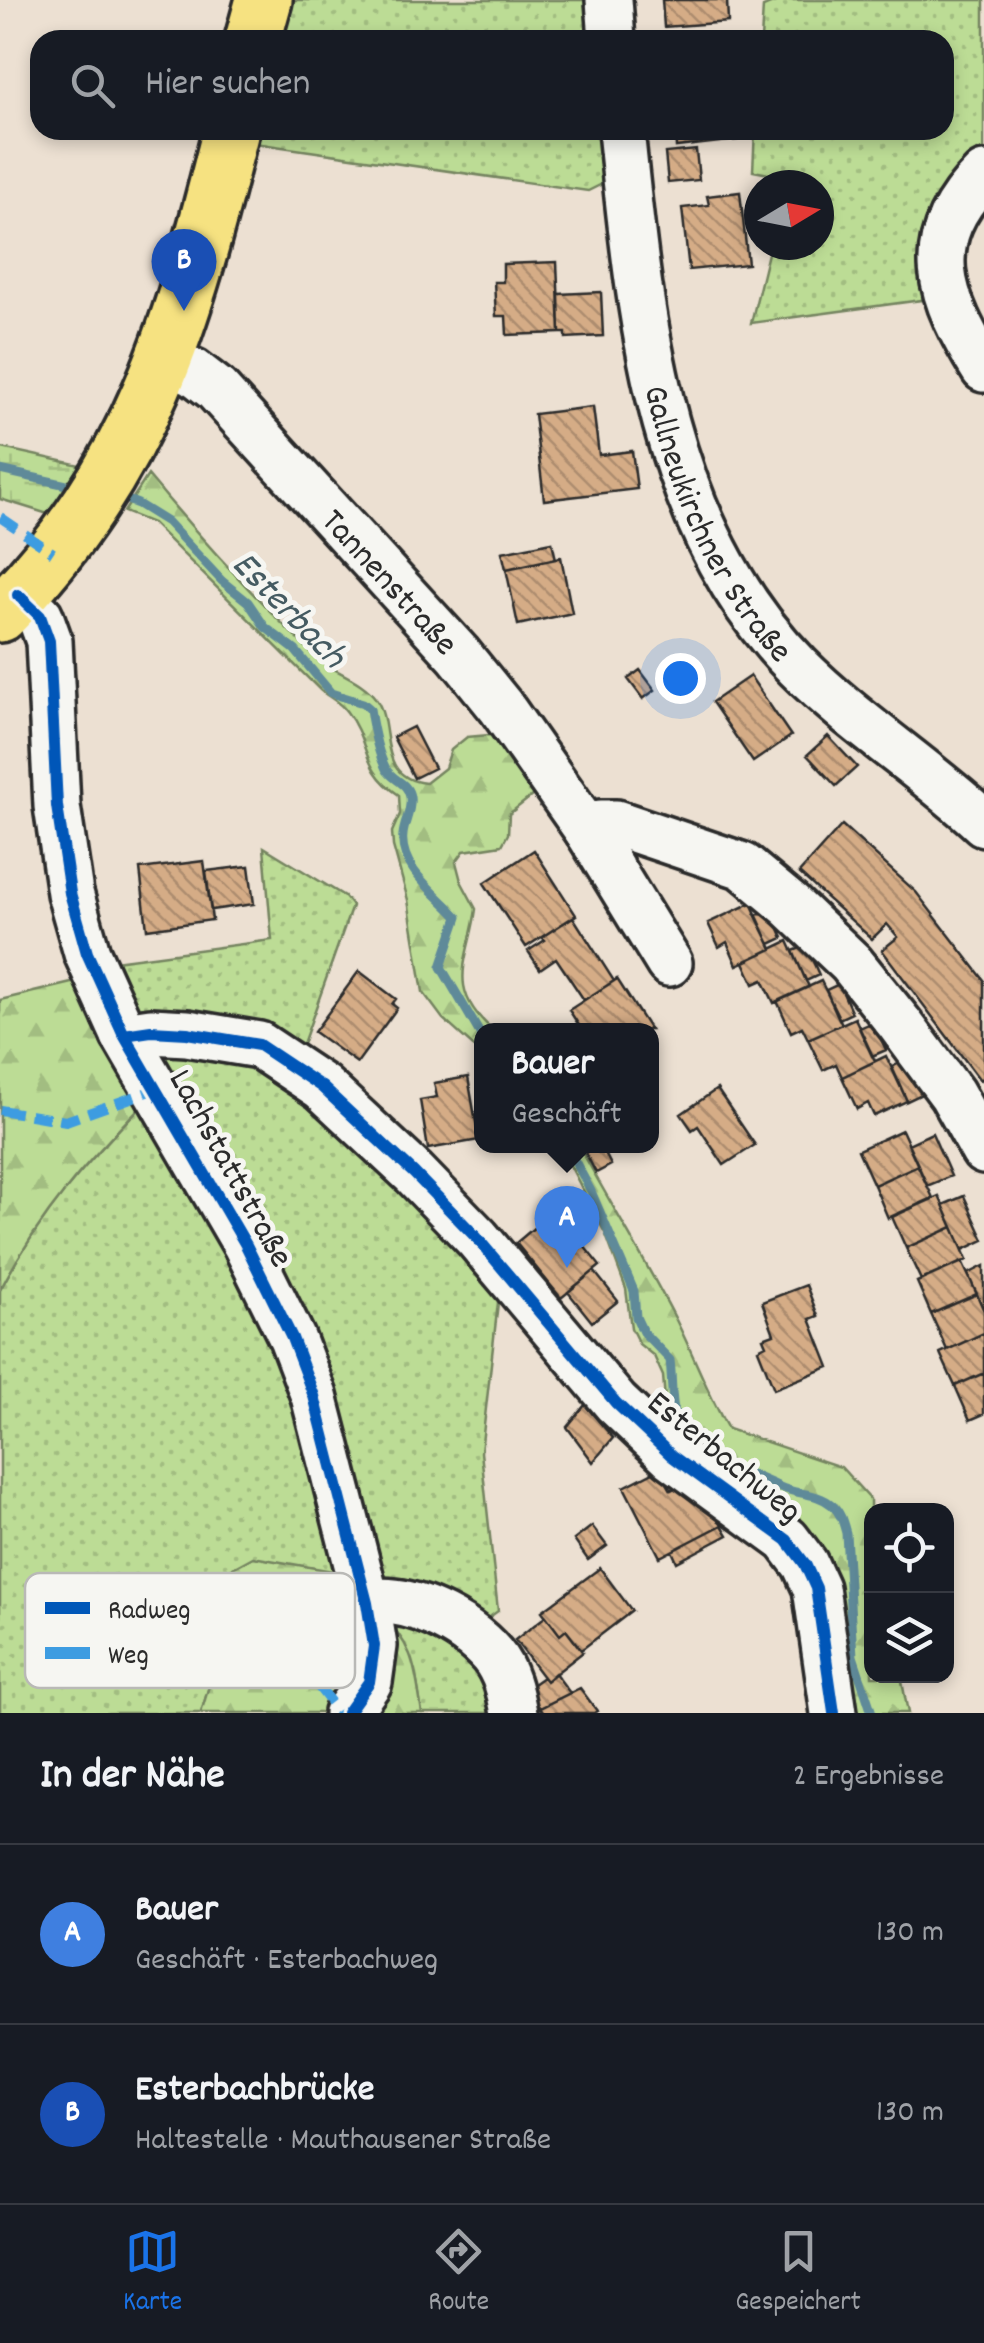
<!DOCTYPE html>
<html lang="de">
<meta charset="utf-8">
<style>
:root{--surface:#171b24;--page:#20242c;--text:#f1f3f6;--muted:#9ea1a6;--line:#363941;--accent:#1a73e8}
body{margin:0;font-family:Dekko,sans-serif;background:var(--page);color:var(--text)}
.controls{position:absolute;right:30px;bottom:30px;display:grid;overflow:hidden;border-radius:20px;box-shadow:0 5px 15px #0003}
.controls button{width:90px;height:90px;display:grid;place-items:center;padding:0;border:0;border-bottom:2px solid var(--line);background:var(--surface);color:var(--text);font:50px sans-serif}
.compass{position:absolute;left:744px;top:170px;width:90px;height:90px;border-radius:50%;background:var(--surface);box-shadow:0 5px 15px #0003;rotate:80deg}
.you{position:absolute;left:680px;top:678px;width:35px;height:35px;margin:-25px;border:8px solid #fff;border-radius:50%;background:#1a73e8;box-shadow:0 0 0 15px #1a73e833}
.badge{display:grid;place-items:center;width:65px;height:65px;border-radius:50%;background:var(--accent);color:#fff;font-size:32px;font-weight:700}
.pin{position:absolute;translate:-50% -82px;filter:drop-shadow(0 2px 5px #0008)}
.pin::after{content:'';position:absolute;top:52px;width:35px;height:30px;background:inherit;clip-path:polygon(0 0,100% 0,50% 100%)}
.popup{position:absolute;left:474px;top:1023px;width:185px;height:130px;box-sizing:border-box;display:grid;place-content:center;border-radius:20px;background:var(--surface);filter:drop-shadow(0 2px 8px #0005);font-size:32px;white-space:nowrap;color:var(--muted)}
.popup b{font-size:38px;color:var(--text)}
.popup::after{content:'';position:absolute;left:50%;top:100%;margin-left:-20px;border:20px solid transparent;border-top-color:var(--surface)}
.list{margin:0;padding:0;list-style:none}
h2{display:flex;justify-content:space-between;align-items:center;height:130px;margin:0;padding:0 40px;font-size:42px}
h2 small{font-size:32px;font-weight:400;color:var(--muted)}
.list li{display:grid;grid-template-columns:65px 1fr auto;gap:30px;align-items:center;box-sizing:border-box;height:180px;padding:0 40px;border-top:2px solid var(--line)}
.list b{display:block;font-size:38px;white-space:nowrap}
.list p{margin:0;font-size:32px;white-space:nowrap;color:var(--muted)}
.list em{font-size:32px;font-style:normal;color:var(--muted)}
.icon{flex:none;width:55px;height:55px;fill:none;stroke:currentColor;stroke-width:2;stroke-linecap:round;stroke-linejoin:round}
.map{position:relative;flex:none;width:984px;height:1713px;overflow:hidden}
.search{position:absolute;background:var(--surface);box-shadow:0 5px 15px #0003;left:30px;right:30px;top:30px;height:110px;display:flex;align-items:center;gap:25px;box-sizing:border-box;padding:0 35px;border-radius:30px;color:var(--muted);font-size:38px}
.sheet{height:490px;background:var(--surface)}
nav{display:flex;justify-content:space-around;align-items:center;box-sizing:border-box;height:140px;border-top:2px solid var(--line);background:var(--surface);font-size:28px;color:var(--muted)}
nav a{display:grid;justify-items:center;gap:5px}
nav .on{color:var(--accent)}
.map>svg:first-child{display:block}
.grass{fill:url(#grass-dots);stroke:#748460;stroke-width:2.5}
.forest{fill:url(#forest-firs);stroke:#748460;stroke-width:2.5}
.wetland{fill:url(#wetland-marsh);stroke:#748460;stroke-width:2.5}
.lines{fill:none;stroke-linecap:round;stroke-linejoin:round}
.stream{stroke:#5f8a99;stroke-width:9}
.building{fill:url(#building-back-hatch);stroke:#2b2b2b;stroke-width:2.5}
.minor-casing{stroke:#2b2b2b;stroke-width:52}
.major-casing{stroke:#2b2b2b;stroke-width:62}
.minor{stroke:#f6f6f2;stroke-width:45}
.major{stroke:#f6e281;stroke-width:55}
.quiet{stroke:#3d9ce1;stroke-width:10;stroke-dasharray:20 10;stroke-linecap:butt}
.cycleway-casing{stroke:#f6f6f2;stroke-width:19}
.cycleway{stroke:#0057b8;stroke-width:12}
.labels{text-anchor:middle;stroke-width:10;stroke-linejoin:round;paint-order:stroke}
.street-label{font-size:35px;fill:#2b2b2b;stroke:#f6f6f2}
.water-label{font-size:38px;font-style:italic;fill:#455b62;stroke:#f6f6f2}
.key{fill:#f6f6f2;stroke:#b9b9b6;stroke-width:2.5}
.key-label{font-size:28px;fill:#2b2b2b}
</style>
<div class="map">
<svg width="984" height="1713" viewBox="0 0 984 1713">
<defs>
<pattern id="grass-dots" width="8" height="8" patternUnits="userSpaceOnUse" patternTransform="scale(2.5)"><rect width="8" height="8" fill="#bcdc95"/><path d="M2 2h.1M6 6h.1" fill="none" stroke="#a2bd81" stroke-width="1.8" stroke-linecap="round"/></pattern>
<pattern id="forest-firs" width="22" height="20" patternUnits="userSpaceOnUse" patternTransform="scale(2.5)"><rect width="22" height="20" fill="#bcdc95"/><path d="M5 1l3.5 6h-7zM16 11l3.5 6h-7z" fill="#a2bd81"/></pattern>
<pattern id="wetland-marsh" width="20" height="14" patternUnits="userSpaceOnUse" patternTransform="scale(2.5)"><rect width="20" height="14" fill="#bcdc95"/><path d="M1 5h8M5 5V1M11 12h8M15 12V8" fill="none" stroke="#a2bd81"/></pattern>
<pattern id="building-back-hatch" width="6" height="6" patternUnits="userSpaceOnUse" patternTransform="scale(2.5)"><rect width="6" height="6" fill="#d5ac86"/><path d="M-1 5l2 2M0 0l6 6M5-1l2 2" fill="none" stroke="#ad8c6e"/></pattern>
</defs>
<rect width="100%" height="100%" fill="#ece0d2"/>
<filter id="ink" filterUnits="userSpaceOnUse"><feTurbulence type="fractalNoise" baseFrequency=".01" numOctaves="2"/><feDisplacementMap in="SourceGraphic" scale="20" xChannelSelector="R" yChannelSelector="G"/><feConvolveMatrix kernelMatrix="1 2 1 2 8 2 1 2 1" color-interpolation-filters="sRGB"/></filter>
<g filter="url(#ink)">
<path class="grass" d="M290 0H593L597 40H280Z
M780 0H984V157L936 298 751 323 770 245H819V185H784L785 177 753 171 755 130H944V40H761L763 7Z
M257 130H605L610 180 588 191 254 143Z
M264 847 344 896 352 906 298 1058 139 1020 107 962 272 940Z
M163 1038 243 1046 501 1276 481 1452 498 1611 474 1628 384 1583 158 1071Z
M147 1100 280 1340 348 1586 232 1569 220 1649 201 1713H0V1290C41 1213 87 1161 147 1100Z
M380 1615 465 1641 503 1713H422L415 1670Z"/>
<path class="forest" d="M148 475C200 538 255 598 314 655 331 672 361 678 376 699 395 726 375 778 426 783L445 768 451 750 467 737 489 735 505 737 542 788 509 814 508 834 502 845 464 851 456 862 461 881 476 909C469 960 444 988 493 1030H482V1054L443 1019 423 992 408 900 393 846 392 832 400 814 399 795C360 769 371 744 347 712 341 703 329 697 321 691L152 523 124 512Z
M84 980 147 1100C87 1161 41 1213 0 1290V1000Z
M560 1146H579C610 1203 644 1258 674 1316 693 1353 707 1392 728 1429L841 1467 870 1499 872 1676H901L908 1713H841L827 1606 668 1435 663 1376 654 1356 639 1344 631 1328 626 1289 606 1235Z
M253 1557 332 1571 348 1586 362 1641 333 1713H201L220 1649 231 1569Z
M380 1615C415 1645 415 1669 422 1713H365Z"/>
<path class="wetland" d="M0 448H2L80 465 48 514 0 499Z"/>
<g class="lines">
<path class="stream" d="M0 470 80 488
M114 495 138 504 167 522 222 581 248 602 265 627 295 650 331 693 363 703 370 709C373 729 377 751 386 769 393 781 408 782 410 797 412 811 404 822 403 835 399 869 439 895 458 917L441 967 482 1037
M567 1146 591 1191 634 1291 636 1317 643 1332 670 1360C674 1394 667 1420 694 1446
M706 1456C731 1466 756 1476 780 1487 797 1495 817 1492 832 1505 841 1513 843 1522 846 1533L853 1656 872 1713"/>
</g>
<path class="building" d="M662 0H727L728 22 664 27Z
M675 130H737L738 140 676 147Z
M696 150 699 180 668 183 665 153Z
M740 192 748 264 689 270 682 208 709 205 707 196Z
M557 262 560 333 507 335 506 316H496L494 282H503V264Z
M601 292 603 336 566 338V333H560L559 294Z
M593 407 599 455 632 451 637 489 544 500 534 414Z
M552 542 556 559 506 569 502 552Z
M561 557 572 613 518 625 506 569Z
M640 670 655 690 643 699 628 679Z
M750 676 791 736 753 762 712 702Z
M413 727 434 768 414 778 393 737Z
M828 736 857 767 836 786 807 755Z
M842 825 916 892 984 980V1076L980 1080 882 950 898 937 887 924 872 939 799 873Z
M534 850 576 915 526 947 484 883Z
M204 861 212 920 147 929 140 869Z
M249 866 254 904 211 910 206 871Z
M751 903 772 949 737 965 727 942 719 947 708 923Z
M755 914 773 915 783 938 770 944Z
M573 917 614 981 584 1000 556 958 540 969 528 951 545 940 542 937Z
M788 941 809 987 774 1003 763 980 754 984 744 962Z
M806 946 819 975 806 981 793 951Z
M359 971 396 999 392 1004 397 1008 357 1063 314 1032Z
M617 979 650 1030H582L569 1010Z
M821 981 842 1024 808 1039 802 1027 791 1032 777 1001Z
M839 984 852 1013 839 1019 826 990Z
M855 1018 875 1061 842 1077 836 1064 823 1070 808 1039Z
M873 1022 886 1050 872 1056 859 1028Z
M886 1056 907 1101 874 1116 868 1103 857 1109 842 1077Z
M906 1060 922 1094 907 1101 892 1067Z
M468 1077 479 1140 428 1149 420 1100 437 1097 434 1083Z
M717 1089 755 1145 724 1165 698 1126 692 1130 681 1114Z
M902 1130 918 1165 874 1185 858 1150Z
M932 1133 951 1176 927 1186 908 1144Z
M582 1146H601L611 1165 596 1173Z
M918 1165 933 1198 888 1218 874 1185Z
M939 1196 953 1227 906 1248 892 1217Z
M964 1196 984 1240 963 1250 943 1205Z
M555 1210 600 1266 561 1298 516 1243Z
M953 1227 967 1260 921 1280 906 1248Z
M962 1262 977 1294 931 1314 917 1282Z
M984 1266V1311L968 1274Z
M594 1271 618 1301 592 1322 568 1292Z
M806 1285 818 1316 810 1319 829 1367 774 1389 758 1349 766 1345 763 1338 774 1334 762 1302Z
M977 1294 984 1311V1333L947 1350 931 1314Z
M984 1333V1373L955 1386 940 1353Z
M984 1373V1414L970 1420 955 1386Z
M585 1405 613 1438 593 1462 567 1427Z
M659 1469 671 1490 686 1482 698 1505 709 1499 722 1525 660 1557 624 1487Z
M722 1525 728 1535 677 1562 672 1551Z
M592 1526 607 1546 588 1560 574 1540Z
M600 1568 632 1611 581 1650 566 1630 560 1635 542 1611Z
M546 1616 560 1635 566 1630 583 1652 546 1681 515 1640Z
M555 1673 570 1693 540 1708 526 1689 543 1677 546 1681Z
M580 1688 597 1711 594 1713H544L540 1708Z"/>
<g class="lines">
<g class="minor-casing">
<g id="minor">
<path d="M609 0 612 40"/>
<path id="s1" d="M621 130C640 316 658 526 798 667 855 724 925 768 984 823"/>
<path d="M984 175C917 241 940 298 984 369"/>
<path id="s2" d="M166 360 194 372 216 389 459 655 501 707 588 831 669 963"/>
<path d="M18 595 40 616 49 641 57 806 70 893 87 953 124 1035 246 1245 292 1338 314 1396 367 1603 374 1646 369 1682 347 1713"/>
<path d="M588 831 601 823H616L743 866 790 905 851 963 900 1024 952 1094 984 1151"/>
<path d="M124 1035 151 1031 187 1033 259 1045 322 1087 414 1173 477 1238 616 1403 672 1456 787 1540 805 1564 816 1588 834 1713"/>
<path d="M367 1603C408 1594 465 1624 492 1655 506 1672 510 1692 514 1713"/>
</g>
</g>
<g class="major-casing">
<path id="major" d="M253 40 264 0
M0 614C143 470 184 320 231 130"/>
</g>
<use href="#minor" class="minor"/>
<use href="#major" class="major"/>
<path class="quiet" d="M0 517 53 553
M0 1110 66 1121 156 1089
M300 1663 339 1713"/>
<g class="cycleway-casing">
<path id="cycleway" d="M18 595 40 616 49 641 57 806 70 893 87 953 124 1035 246 1245 292 1338 314 1396 367 1603 374 1646 369 1682 347 1713
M124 1035 151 1031 187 1033 259 1045 322 1087 414 1173 477 1238 616 1403 672 1456 787 1540 805 1564 816 1588 834 1713"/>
</g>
<use href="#cycleway" class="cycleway"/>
</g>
</g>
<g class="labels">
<g class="street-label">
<text dy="12" stroke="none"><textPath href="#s1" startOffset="410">Gallneukirchner Straße</textPath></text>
<text dy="12" stroke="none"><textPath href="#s2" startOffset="318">Tannenstraße</textPath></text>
<text transform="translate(233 1167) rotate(61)" y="12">Lachstattstraße</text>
<text transform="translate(726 1455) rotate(39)" y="12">Esterbachweg</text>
</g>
<g class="water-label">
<text transform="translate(291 608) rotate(46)" y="13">Esterbach</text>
</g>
</g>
<rect x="25" y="1573" width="330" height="115" rx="15" class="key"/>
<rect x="45" y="1602" width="45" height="12" fill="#0057b8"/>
<rect x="45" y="1647" width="45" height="12" fill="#3d9ce1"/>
<g class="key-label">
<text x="108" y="1618">Radweg</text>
<text x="108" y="1663">Weg</text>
</g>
</svg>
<div class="controls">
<button><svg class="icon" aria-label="locate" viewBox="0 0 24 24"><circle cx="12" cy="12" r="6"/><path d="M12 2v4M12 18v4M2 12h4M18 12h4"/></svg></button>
<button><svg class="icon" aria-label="layers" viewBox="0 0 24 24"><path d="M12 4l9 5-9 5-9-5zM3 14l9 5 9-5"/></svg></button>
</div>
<svg class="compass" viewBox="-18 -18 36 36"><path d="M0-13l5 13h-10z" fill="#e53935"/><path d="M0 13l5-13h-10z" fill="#9ea1a6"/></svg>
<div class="you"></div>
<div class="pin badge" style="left:567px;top:1268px;background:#3f7fe0">A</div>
<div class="popup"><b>Bauer</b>Geschäft</div>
<div class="pin badge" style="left:184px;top:311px;background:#1a4fb4">B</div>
<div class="search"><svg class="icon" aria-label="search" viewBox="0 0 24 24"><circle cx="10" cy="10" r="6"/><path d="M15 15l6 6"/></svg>Hier suchen</div>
</div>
<section class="sheet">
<h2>In der Nähe<small>2 Ergebnisse</small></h2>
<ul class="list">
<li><span class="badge" style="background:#3f7fe0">A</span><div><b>Bauer</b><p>Geschäft · Esterbachweg</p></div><em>130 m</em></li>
<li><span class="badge" style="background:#1a4fb4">B</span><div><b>Esterbachbrücke</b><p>Haltestelle · Mauthausener Straße</p></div><em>130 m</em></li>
</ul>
</section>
<nav>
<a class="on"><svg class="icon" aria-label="map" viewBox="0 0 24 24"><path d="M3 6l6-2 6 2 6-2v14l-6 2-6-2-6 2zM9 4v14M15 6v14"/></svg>Karte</a>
<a><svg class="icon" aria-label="directions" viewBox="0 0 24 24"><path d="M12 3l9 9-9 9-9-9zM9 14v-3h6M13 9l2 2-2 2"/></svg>Route</a>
<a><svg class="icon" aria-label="saved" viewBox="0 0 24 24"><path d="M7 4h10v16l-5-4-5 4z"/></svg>Gespeichert</a>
</nav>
